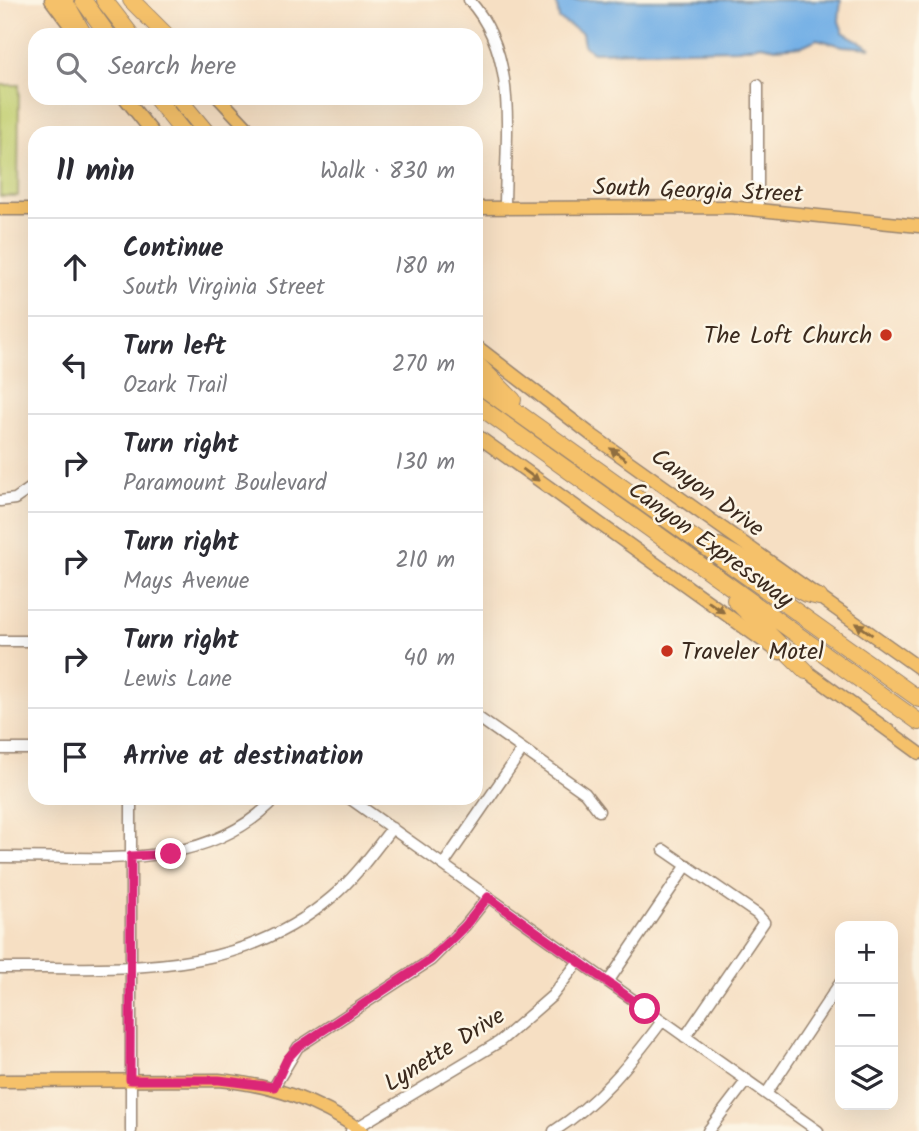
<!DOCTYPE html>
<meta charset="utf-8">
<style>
:root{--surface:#fff;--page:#f7f7f7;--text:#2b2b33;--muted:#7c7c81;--line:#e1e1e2}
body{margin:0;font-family:Kalam,sans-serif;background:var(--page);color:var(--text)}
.controls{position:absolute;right:21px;bottom:21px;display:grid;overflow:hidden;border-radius:14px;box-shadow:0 7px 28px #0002}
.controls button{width:63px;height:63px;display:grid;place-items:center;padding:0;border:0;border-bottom:2px solid var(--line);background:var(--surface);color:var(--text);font:35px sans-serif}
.stop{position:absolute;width:21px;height:21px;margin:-16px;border:5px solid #db2777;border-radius:50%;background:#fff}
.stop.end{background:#db2777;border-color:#fff;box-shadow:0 2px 7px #0008}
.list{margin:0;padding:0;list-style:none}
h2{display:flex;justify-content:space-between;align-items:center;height:91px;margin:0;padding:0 28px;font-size:30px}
h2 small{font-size:23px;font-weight:400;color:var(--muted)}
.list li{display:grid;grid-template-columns:46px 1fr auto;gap:21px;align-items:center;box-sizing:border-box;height:98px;padding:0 28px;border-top:2px solid var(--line)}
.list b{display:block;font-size:26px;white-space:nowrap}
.list p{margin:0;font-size:23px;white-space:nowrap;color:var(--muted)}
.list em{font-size:23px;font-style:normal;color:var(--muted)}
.icon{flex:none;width:38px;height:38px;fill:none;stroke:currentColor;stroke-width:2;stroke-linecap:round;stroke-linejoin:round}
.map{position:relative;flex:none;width:919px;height:1131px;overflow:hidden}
.search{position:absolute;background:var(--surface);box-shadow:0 7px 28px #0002;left:28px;top:28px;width:455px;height:77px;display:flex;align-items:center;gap:18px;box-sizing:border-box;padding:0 24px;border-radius:21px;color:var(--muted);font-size:26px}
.panel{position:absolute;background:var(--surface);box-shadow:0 7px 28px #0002;left:28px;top:126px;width:455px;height:679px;border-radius:21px}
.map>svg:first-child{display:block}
.green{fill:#c1ce6f;stroke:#7e7c46;stroke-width:2}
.water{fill:#75b0e6;stroke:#586d82;stroke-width:2}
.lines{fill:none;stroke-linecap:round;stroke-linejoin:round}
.minor-casing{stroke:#988470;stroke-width:13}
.major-casing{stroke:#988470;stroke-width:15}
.highway-casing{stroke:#988470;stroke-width:18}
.minor{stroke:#fff;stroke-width:10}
.major{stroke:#f5c16b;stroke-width:12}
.highway{stroke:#f5c16b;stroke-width:16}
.oneway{fill:#8f6e41}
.route{stroke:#db2777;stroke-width:9}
.poi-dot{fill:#c8321e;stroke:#fcf5e5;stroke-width:2.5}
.labels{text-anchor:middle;stroke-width:5;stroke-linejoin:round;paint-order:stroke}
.street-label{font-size:24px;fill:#3b2a1e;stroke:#fcf5e5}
.poi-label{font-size:24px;fill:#3b2a1e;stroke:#fcf5e5;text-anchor:end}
</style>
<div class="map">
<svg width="919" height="1131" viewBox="0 0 919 1131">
<rect width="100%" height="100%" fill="#fcf5e5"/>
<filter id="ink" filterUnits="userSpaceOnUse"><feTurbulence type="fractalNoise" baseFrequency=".0143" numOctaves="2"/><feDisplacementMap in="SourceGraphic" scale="14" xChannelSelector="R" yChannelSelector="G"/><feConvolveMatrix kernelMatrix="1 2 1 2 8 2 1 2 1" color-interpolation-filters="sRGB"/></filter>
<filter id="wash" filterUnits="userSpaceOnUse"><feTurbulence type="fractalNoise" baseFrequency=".00686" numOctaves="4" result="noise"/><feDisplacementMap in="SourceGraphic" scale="28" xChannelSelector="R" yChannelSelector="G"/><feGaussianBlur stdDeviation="1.57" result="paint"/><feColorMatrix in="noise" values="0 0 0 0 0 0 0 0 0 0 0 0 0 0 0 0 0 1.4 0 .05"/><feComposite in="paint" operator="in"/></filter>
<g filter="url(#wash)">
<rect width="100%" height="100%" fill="#f6dfc3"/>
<path class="green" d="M0 85H19L18 196H0Z"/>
<path class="water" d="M556 0H841L839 21 843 32 871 48 843 46 817 39 802 46 776 48 761 45 738 49 593 52 584 46 582 33 559 19Z"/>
</g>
<g filter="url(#ink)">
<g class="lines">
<g class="minor-casing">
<path id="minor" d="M469 0C520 56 505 138 505 208
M758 85V209
M0 501 15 499 35 485
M0 641H35
M476 716 585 793 599 811
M0 749H35
M349 798 818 1131
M664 850 757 914 764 922 685 1037
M0 857C94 856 205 874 276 798
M443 865 523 749
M0 968C119 967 235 980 332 897 356 877 373 852 392 828
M608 982 687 865
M274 1087 298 1047 431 960 465 926 488 897
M766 1094 840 983
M131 1131V798
M351 1131 499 1042 552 996 579 961
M554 1131C598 1103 631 1063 662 1021
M708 1131 747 1080"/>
</g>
<g class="major-casing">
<path id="major" d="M51 0 77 35
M125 98 153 133
M219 98 252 133
M476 208 729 207 919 226
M0 209H35
M476 346 593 436 919 668
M476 435 780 653
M801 667 919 753
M0 1081 219 1080C274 1085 317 1101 362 1131"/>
</g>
<g class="highway-casing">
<path id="highway" d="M64 0 84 35
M83 0 108 35
M104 0 131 35
M131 0 166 35
M156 98 184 133
M178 98 207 133
M476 363 513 400
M476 383 919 699
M476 404 919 722
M719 546 806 594 819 597
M735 600 806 671"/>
</g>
<use href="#minor" class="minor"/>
<use href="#major" class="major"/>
<use href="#highway" class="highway"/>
</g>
<defs><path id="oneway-solid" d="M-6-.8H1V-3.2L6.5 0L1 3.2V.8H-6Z" transform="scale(1.75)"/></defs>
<g class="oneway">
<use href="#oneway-solid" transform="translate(618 454) rotate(-144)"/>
<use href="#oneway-solid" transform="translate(531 475) rotate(36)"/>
<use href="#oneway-solid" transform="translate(716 607) rotate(35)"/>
<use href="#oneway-solid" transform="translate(864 629) rotate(-144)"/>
</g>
</g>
<g class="lines" filter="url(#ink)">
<path class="route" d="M171 854 131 856 130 1080H219L274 1087 287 1059 298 1047 430 960 465 926 488 897 645 1009"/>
</g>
<g class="poi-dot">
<circle cx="886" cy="335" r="7"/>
<circle cx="667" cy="651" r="7"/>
</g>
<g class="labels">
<g class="street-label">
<text transform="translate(698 190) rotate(2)" y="8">South Georgia Street</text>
<text transform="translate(708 492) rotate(36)" y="8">Canyon Drive</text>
<text transform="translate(711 544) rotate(36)" y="8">Canyon Expressway</text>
<text transform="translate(444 1049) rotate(-32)" y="8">Lynette Drive</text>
</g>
<g class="poi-label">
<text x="872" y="343">The Loft Church</text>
<text x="681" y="659" text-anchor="start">Traveler Motel</text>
</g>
</g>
</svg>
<div class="controls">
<button>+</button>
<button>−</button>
<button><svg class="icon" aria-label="layers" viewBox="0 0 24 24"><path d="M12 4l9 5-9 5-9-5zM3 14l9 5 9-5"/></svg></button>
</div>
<div class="stop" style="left:645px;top:1009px"></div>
<div class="stop end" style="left:171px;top:854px"></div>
<div class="search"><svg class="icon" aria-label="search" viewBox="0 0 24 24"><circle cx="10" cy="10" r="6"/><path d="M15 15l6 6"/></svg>Search here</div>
<section class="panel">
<h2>11 min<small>Walk · 830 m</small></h2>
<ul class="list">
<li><svg class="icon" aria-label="ahead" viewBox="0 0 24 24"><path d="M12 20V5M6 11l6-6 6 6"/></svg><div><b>Continue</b><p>South Virginia Street</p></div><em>180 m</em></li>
<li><svg class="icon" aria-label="left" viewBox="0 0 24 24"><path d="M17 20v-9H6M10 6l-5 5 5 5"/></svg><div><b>Turn left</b><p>Ozark Trail</p></div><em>270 m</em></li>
<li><svg class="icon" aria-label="right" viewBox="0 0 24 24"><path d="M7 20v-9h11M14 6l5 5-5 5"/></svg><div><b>Turn right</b><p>Paramount Boulevard</p></div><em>130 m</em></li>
<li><svg class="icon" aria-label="right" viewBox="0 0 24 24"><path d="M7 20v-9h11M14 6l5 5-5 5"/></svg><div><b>Turn right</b><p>Mays Avenue</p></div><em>210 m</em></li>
<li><svg class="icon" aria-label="right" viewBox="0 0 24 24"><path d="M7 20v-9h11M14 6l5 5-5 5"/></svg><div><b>Turn right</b><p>Lewis Lane</p></div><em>40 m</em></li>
<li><svg class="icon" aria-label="arrive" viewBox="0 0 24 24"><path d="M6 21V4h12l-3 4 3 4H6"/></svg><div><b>Arrive at destination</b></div></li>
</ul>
</section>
</div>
